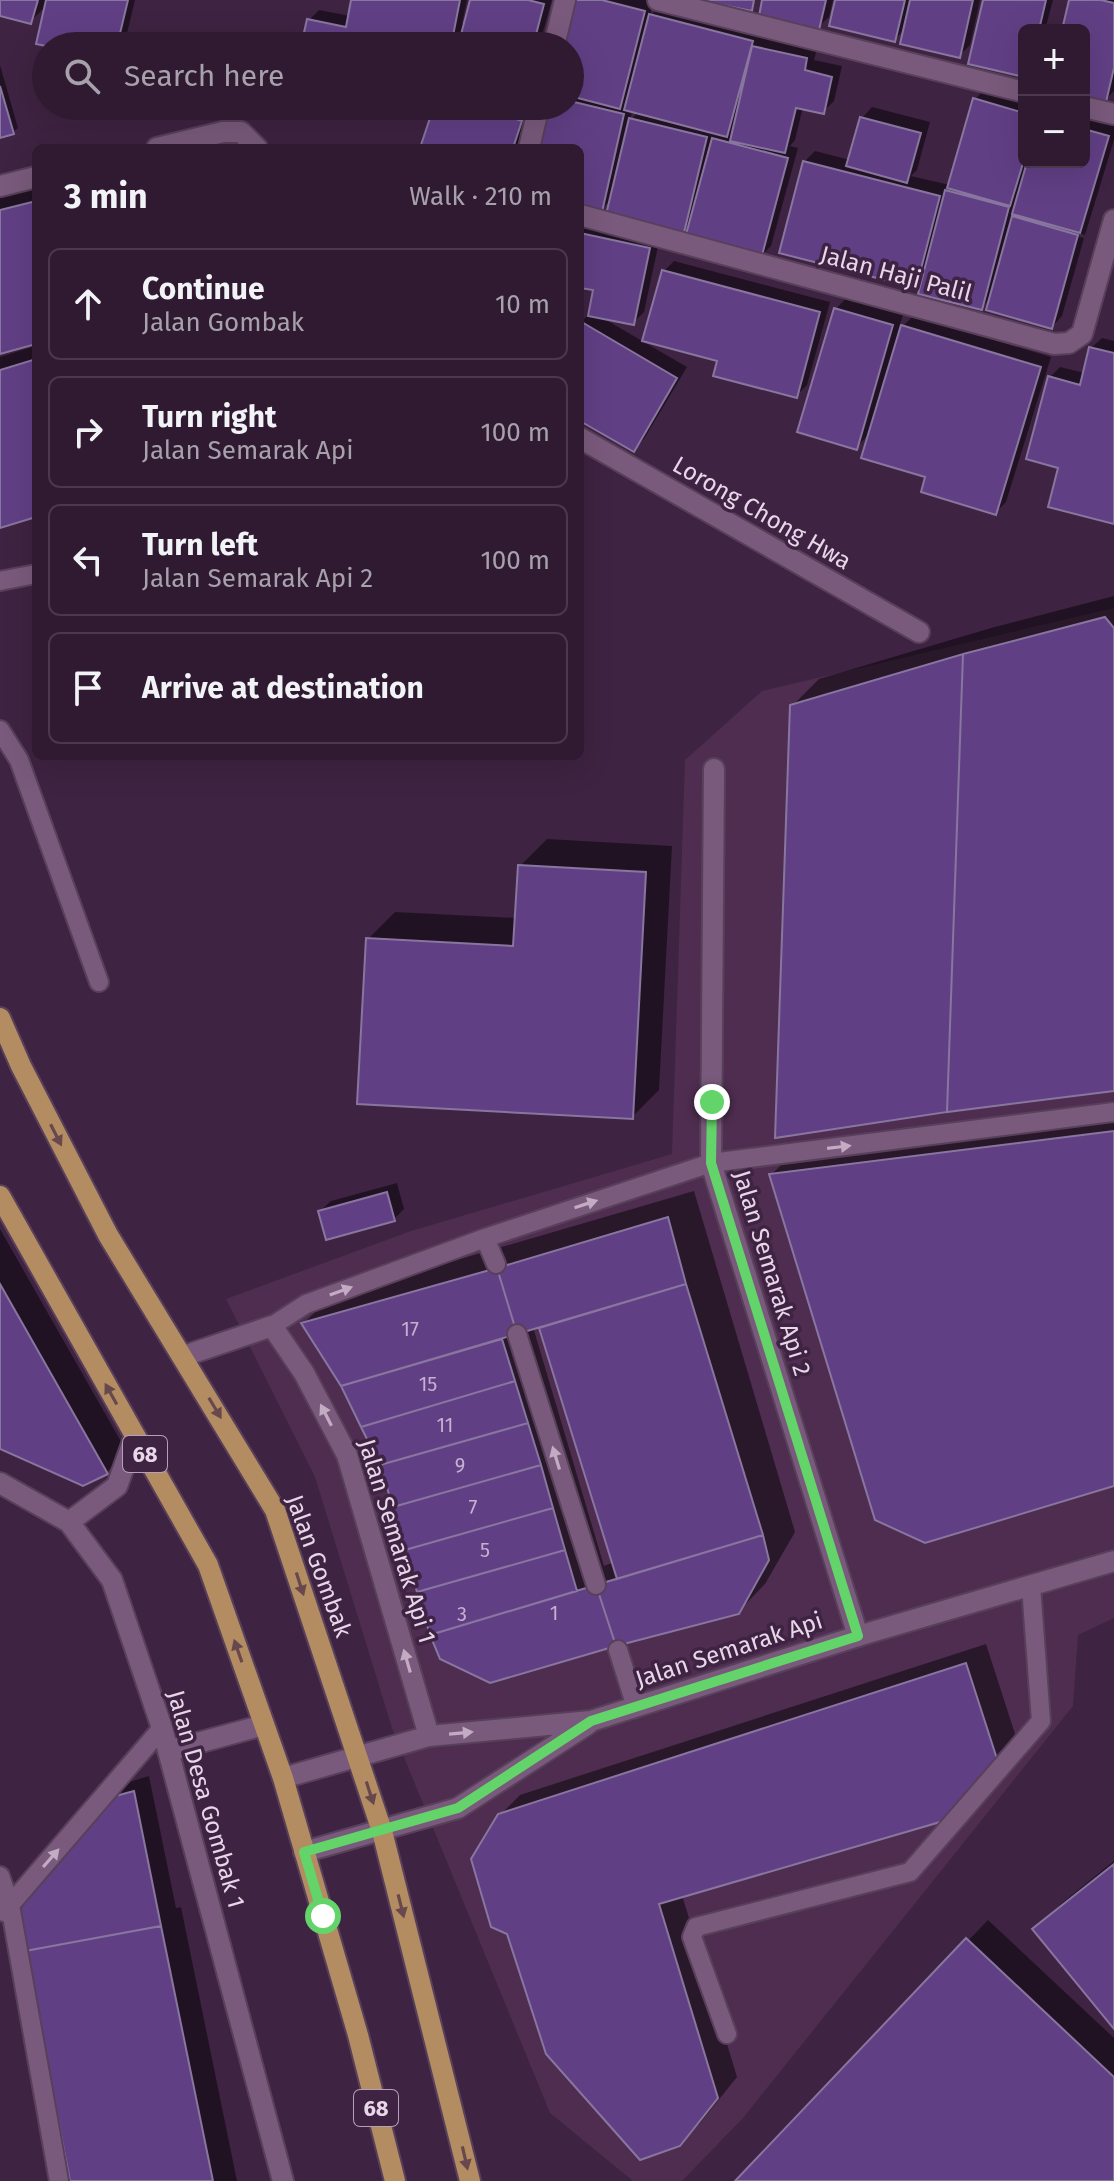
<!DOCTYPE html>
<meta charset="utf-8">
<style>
:root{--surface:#2f1a32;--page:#3b273e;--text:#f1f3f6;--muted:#a7a1ac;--line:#4a384d}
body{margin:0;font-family:"Fira Sans",sans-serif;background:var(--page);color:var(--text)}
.controls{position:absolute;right:24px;top:24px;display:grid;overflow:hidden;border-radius:12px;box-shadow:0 8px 32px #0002}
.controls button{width:72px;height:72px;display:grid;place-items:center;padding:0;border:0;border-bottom:2px solid var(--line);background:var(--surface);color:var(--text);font:40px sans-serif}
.stop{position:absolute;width:24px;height:24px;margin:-18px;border:6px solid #63d469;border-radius:50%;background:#fff}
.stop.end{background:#63d469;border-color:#fff;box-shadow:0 2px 8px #0008}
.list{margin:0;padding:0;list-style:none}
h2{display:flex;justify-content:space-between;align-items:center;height:104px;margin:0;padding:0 32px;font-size:34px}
h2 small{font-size:26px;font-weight:400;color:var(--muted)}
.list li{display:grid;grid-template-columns:52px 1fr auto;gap:24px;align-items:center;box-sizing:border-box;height:112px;margin:0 16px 16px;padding:0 16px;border:2px solid var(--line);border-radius:12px}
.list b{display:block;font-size:30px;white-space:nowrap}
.list p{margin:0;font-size:26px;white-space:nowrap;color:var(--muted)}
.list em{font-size:26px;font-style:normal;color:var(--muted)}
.icon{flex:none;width:44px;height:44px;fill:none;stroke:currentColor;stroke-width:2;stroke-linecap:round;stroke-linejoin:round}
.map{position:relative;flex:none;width:1114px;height:2181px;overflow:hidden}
.search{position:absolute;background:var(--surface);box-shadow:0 8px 32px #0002;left:32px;top:32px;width:552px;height:88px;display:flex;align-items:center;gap:20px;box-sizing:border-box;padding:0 28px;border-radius:44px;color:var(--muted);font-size:30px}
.panel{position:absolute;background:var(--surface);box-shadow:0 8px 32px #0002;left:32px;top:144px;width:552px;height:616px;border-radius:12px}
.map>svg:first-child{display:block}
.built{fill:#4e2d50}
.shadow{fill:#0007;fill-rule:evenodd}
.building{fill:#613f85;stroke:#88769f;stroke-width:2}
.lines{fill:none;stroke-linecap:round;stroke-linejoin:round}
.service-casing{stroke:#58405a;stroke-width:22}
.minor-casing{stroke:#58405a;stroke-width:24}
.tertiary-casing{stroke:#58405a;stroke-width:24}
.primary-casing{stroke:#58405a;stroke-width:24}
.service{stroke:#7a5a7c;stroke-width:18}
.minor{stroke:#7a5a7c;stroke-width:20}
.tertiary{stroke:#7a5a7c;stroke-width:20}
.primary{stroke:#b38c61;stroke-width:20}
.oneway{fill:#68484d}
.oneway2{fill:#c2abc3}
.route{stroke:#63d469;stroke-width:10}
.labels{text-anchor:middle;stroke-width:7;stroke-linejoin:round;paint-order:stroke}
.number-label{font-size:20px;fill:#c6b0d0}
.shield{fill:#3f2342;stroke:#b5a0b7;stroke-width:2}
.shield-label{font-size:22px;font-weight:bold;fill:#e8d6e9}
.street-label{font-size:24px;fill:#e8d6e9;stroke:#3f2342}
</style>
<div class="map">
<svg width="1114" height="2181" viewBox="0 0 1114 2181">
<rect width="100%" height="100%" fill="#3f2342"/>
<path class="built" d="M1114 608V1618L1078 1635 1073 1706 743 2118 682 2181H633L550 2113 392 1728 315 1477 226 1299 411 1231 672 1154 685 760 762 691Z"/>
<path class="shadow" d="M0 0H135L124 46H54L47 5 30 22 0 13Z
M353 0H467L462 24 466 25 472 0H552L539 46H304L309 20 319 10 350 16Z
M577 0H652L651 15 661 4 817 48 814 60 842 66 834 101 823 112 803 107 795 140 790 146 798 148 771 246 761 256 689 228 682 235 612 199 601 209 580 205V148L570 106V46H565ZM632 110 638 112 630 121Z
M764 0H833L829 17 818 27Z
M837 0H980L970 45 959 56 906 28 894 40Z
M985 0H1053L1045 30H1024V75Z
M1072 0H1114V91L1105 100 1084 95V30H1064Z
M0 65 18 128 13 132 0 136Z
M986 88 1024 100V162H1084V116L1114 124V140L1085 235 1018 216V220L1084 238 1062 316 1052 327 991 297 981 308 924 277 916 286 804 162 815 151 850 160 862 118 872 107 930 122 917 170 911 176 950 185 975 99Z
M436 106H519L531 110 519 148H422Z
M36 187V515L0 526V357L35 346 34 342 0 352V196Z
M580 221 660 237 644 312 633 323 601 317 687 367 644 439 634 450 580 419V323L591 312 595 289 580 286Z
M674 261 830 302 807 385 796 396 719 359 664 271Z
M846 298 903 315 898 331 913 316 1051 357 1006 502 995 513 928 476 870 433 856 448 836 309Z
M1102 338 1114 341V522L1061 466 1050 377 1060 367 1085 373 1091 348Z
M1114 596V1089L792 706 819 679 991 628Z
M547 839 672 846 659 1090 632 1117 368 939 395 912 517 918 520 866Z
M1114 1108V1484L771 1175 798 1148Z
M397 1183 404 1209 394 1219 320 1211 331 1201Z
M694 1191 795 1532 765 1584 738 1612 490 1681 343 1385 304 1323 330 1297ZM541 1325 614 1562 604 1566 533 1327Z
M0 1229 127 1452 107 1472 0 1447Z
M986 1644 1017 1740 967 1797 682 1895 737 2077 700 2123 679 2144 509 1932 499 1816 520 1795Z
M149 1776 176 1908 181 1907 237 2181H72L20 1909 126 1783Z
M1114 1861V2026L1035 1929 1062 1903Z
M988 1920 1114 2038V2181H737Z"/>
<path class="building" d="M0 0H38L31 24 0 16Z
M46 0H128L117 46H46L36 44Z
M351 0H460L451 46H301L307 19 346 27Z
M470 0H528L544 4 533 46H458Z
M575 0H602L645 11 620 109 570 96V46H563Z
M697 0H754L752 11Z
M762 0H826L819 30 759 16Z
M835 0H905L895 42 829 26Z
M910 0H973L960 58 900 44Z
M983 0H1046L1039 30H1024V77L968 64Z
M1069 0H1101L1114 3V68L1106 102 1084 97V30H1062Z
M649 14 753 41 727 137 624 110Z
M752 46 807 58 805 70 832 77 824 114 796 108 785 153 730 141Z
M0 86 14 134 0 138Z
M973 98 1024 113V160L1010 206 947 188Z
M570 101 624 114 602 212 580 207V148H534L543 106H570Z
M434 106H478L522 121 513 148H420Z
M860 117 921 133 907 183 846 166Z
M629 118 707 137 683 237 605 219Z
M1084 129 1109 136 1080 233 1012 214 1027 162H1084Z
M712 138 788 158 761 259 685 238Z
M803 161 940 196 916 288 779 253Z
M945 190 1009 207 982 310 918 294Z
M36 201V344L0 354V210Z
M1012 216 1078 235 1052 329 986 310Z
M580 233 650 248 634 325 588 316 593 290 580 288Z
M662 270 820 312 797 398 713 376 717 361 642 341Z
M834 308 893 325 857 450 797 432Z
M580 321 677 378 634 452 580 421Z
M901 325 1041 367 996 515 921 492 925 477 861 458Z
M1089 347 1114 353V524L1048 507 1058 468 1026 459 1048 376 1080 385Z
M36 359V517L0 528V370Z
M1105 617 1114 628V1091L947 1112 963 654Z
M963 654 947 1112 775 1138 790 705Z
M518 865 646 872 633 1119 357 1104 366 938 513 946Z
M1114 1131V1486L925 1543 875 1520 769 1174Z
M387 1192 395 1221 326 1240 318 1211Z
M668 1217 686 1284 517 1334 497 1268Z
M497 1268 517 1334 341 1386 301 1323Z
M0 1284 108 1474 83 1486 0 1449Z
M686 1284 763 1535 617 1579 539 1328Z
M502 1339 515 1381 361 1427 341 1386Z
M515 1381 528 1423 380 1465 361 1427Z
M528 1423 541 1465 393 1507 380 1465Z
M541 1465 553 1508 405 1550 393 1507Z
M553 1508 565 1550 417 1592 405 1550Z
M763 1535 769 1560 739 1614 616 1646 596 1585Z
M565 1550 577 1591 430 1635 417 1592Z
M596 1585 616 1646 490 1683 440 1659 430 1635Z
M966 1663 998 1762 947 1820 659 1904 718 2098 680 2146 640 2160 546 2054 507 1934 491 1927 471 1859 498 1814Z
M134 1791 161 1926 25 1951 18 1908 108 1798Z
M1114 1864V2029L1032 1929Z
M161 1926 213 2181H70L25 1951Z
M966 1938 1114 2077V2181H735Z"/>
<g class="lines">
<g class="service-casing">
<path id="service" d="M0 581 36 574
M0 730 19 760 99 982
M485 1238 496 1264
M272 1326 306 1304 485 1238 711 1163 1114 1112
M517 1334 596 1585
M618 1650 636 1707
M0 1876 10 1905 59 2181
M4 1912 162 1728
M727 2034 692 1937 696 1927 910 1872 1041 1721 1031 1586"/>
</g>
<g class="minor-casing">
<path id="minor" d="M658 0 1024 92
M554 46 565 0
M1084 107 1114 114
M157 148 223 132H241L257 148
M529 148 539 106
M0 186 36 177
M580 215 1054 344 1069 343 1082 334 1114 220
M580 438 919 632
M714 769 711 1163 858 1636
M184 1356 272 1326 304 1373 347 1455 429 1736
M0 1483 69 1522 112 1580 162 1728 283 2181
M69 1522 117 1486 135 1436
M168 1751 264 1725"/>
</g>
<g class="tertiary-casing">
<path id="tertiary" d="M283 1778 429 1736 591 1721 858 1636 1114 1561
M304 1852 458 1808 588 1724"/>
</g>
<g class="primary-casing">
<path id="primary" d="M0 1018 21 1066 108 1235 275 1510 382 1831 470 2181
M0 1196 208 1565 283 1778 358 2035 395 2181"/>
</g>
<use href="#service" class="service"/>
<use href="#minor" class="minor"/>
<use href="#tertiary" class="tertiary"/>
<use href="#primary" class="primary"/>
</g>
<defs><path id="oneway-solid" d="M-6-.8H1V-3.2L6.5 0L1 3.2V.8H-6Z" transform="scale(2)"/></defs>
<g class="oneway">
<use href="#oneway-solid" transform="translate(56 1135) rotate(63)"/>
<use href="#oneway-solid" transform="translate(111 1394) rotate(-119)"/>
<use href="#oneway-solid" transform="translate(215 1408) rotate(59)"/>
<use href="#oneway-solid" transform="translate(300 1584) rotate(72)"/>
<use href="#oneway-solid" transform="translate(238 1651) rotate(-109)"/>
<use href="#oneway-solid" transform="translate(370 1793) rotate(72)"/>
<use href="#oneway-solid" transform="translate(401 1906) rotate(76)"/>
<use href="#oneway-solid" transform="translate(465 2158) rotate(77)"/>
</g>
<g class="oneway2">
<use href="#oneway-solid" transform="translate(839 1147) rotate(-7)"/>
<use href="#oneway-solid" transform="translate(586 1204) rotate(-18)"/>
<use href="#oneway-solid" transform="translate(341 1291) rotate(-20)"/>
<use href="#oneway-solid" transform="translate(326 1415) rotate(-117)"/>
<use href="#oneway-solid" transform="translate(556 1458) rotate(-107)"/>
<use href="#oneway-solid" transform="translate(407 1661) rotate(-106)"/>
<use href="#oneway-solid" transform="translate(461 1733) rotate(-5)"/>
<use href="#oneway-solid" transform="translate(51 1858) rotate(-49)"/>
</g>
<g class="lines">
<path class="route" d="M323 1916 304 1852 458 1808 591 1721 858 1636 711 1163 712 1102"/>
</g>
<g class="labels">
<g class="number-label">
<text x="410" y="1336">17</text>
<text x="428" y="1391">15</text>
<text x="445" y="1432">11</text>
<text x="460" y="1472">9</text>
<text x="473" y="1514">7</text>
<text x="485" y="1557">5</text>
<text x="554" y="1620">1</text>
<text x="462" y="1621">3</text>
</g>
<g class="shield">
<rect x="123" y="1436" width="44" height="36" rx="6"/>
<rect x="354" y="2090" width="44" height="36" rx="6"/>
</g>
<g class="shield-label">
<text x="145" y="1462">68</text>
<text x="376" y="2116">68</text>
</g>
<g class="street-label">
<text transform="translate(896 274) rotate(15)" y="8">Jalan Haji Palil</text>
<text transform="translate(762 513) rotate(30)" y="8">Lorong Chong Hwa</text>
<text transform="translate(772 1273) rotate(73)" y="8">Jalan Semarak Api 2</text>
<text transform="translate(397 1541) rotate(73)" y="8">Jalan Semarak Api 1</text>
<text transform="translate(319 1566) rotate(70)" y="8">Jalan Gombak</text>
<text transform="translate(729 1650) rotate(-18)" y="8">Jalan Semarak Api</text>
<text transform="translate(206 1799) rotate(74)" y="8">Jalan Desa Gombak 1</text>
</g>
</g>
</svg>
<div class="controls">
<button>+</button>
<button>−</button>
</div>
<div class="stop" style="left:323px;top:1916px"></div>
<div class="stop end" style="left:712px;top:1102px"></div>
<div class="search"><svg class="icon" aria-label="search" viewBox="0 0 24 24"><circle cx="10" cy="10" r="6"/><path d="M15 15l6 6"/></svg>Search here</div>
<section class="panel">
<h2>3 min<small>Walk · 210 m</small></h2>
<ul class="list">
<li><svg class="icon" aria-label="ahead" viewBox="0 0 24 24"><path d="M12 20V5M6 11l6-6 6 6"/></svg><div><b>Continue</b><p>Jalan Gombak</p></div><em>10 m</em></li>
<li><svg class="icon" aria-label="right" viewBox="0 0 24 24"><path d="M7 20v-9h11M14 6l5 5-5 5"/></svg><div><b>Turn right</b><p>Jalan Semarak Api</p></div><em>100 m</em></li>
<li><svg class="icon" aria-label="left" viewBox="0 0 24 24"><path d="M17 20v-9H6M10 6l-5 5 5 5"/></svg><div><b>Turn left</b><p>Jalan Semarak Api 2</p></div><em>100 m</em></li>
<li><svg class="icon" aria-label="arrive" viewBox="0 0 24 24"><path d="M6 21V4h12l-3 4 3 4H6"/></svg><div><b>Arrive at destination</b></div></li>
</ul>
</section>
</div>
